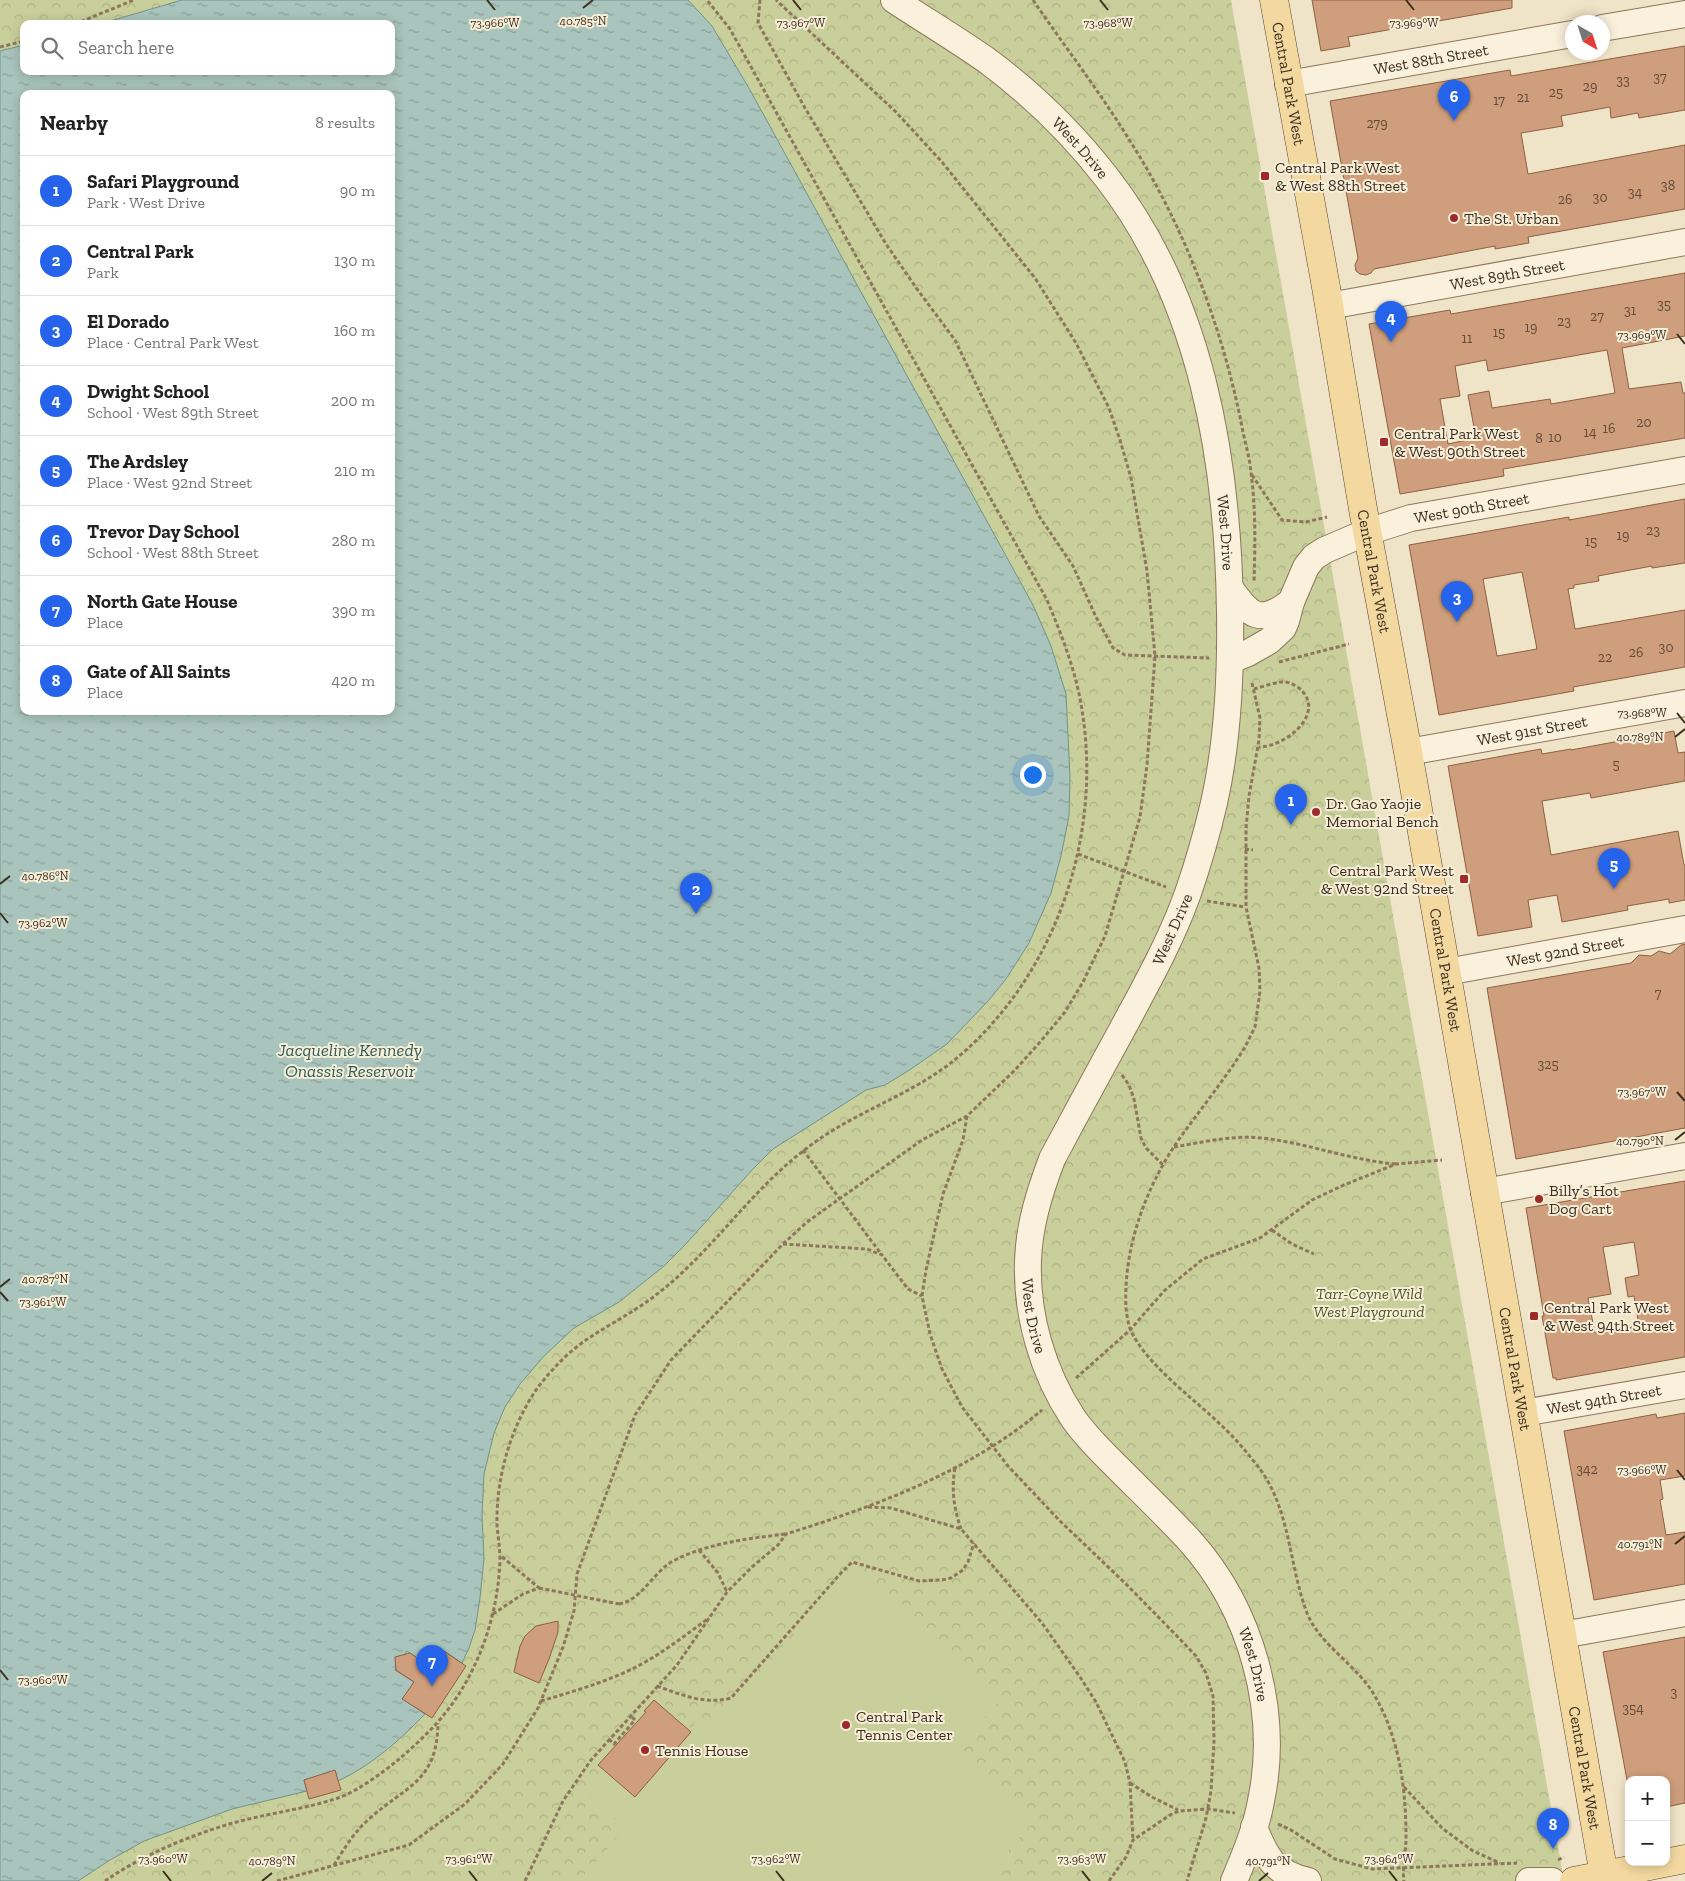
<!DOCTYPE html>
<meta charset="utf-8">
<style>
:root{--surface:#fff;--page:#f6f6f6;--text:#222;--muted:#767676;--line:#e0e0e0;--accent:#2563eb}
body{margin:0;font-family:"Zilla Slab",serif;background:var(--page);color:var(--text)}
.controls{position:absolute;right:15px;bottom:15px;display:grid;overflow:hidden;border-radius:10px;box-shadow:0 2px 12px #0003}
.controls button{width:45px;height:45px;display:grid;place-items:center;padding:0;border:0;border-bottom:1px solid var(--line);background:var(--surface);color:var(--text);font:25px sans-serif}
.compass{position:absolute;left:1565px;top:15px;width:45px;height:45px;border-radius:50%;background:var(--surface);box-shadow:0 2px 12px #0003;rotate:141deg}
.you{position:absolute;left:1032px;top:774px;width:18px;height:18px;margin:-12px;border:4px solid #fff;border-radius:50%;background:#1a73e8;box-shadow:0 0 0 8px #1a73e833}
.badge{display:grid;place-items:center;width:32px;height:32px;border-radius:50%;background:var(--accent);color:#fff;font-size:16px;font-weight:700}
.pin{position:absolute;translate:-50% -41px;filter:drop-shadow(0 1px 2px #0008)}
.pin::after{content:'';position:absolute;top:26px;width:18px;height:15px;background:inherit;clip-path:polygon(0 0,100% 0,50% 100%)}
.list{margin:0;padding:0;list-style:none}
h2{display:flex;justify-content:space-between;align-items:center;height:65px;margin:0;padding:0 20px;font-size:21px}
h2 small{font-size:16px;font-weight:400;color:var(--muted)}
.list li{display:grid;grid-template-columns:32px 1fr auto;gap:15px;align-items:center;box-sizing:border-box;height:70px;padding:0 20px;border-top:1px solid var(--line)}
.list b{display:block;font-size:19px;white-space:nowrap}
.list p{margin:0;font-size:16px;white-space:nowrap;color:var(--muted)}
.list em{font-size:16px;font-style:normal;color:var(--muted)}
.icon{flex:none;width:28px;height:28px;fill:none;stroke:currentColor;stroke-width:2;stroke-linecap:round;stroke-linejoin:round}
.map{position:relative;flex:none;width:1685px;height:1881px;overflow:hidden}
.search{position:absolute;background:var(--surface);box-shadow:0 2px 12px #0003;left:20px;top:20px;width:375px;height:55px;display:flex;align-items:center;gap:12px;box-sizing:border-box;padding:0 18px;border-radius:10px;color:var(--muted);font-size:19px}
.panel{position:absolute;background:var(--surface);box-shadow:0 2px 12px #0003;left:20px;top:90px;width:375px;height:625px;border-radius:10px}
.map>svg:first-child{display:block}
.park{fill:url(#park-crowns);fill-rule:evenodd}
.garden{fill:#c9cf9b}
.water{fill:url(#water-ripples);stroke:#6f938a;fill-rule:evenodd}
.building{fill:#cf9f7d;stroke:#8d5f41;fill-rule:evenodd}
.lines{fill:none;stroke-linecap:round;stroke-linejoin:round}
.minor-casing{stroke:#8d765c;stroke-width:28}
.major-casing{stroke:#5b4430;stroke-width:29}
.path{stroke:#8d765c;stroke-width:3;stroke-dasharray:4 2.5;stroke-linecap:butt}
.minor{stroke:#faf1dc;stroke-width:26}
.major{stroke:#f3d9a0;stroke-width:28}
.path-bridge{stroke:#8d765c;stroke-width:3;stroke-dasharray:4 2.5;stroke-linecap:butt}
.ticks{fill:none;stroke:#3d2e20;stroke-width:2}
.poi-dot{fill:#9e2a2b;stroke:#f7eed8;stroke-width:2}
.labels{text-anchor:middle;stroke-width:4;stroke-linejoin:round;paint-order:stroke}
.number-label{font-size:14px;fill:#624a37}
.street-label{font-size:16px;fill:#3d2e20;stroke:#f7eed8}
.poi-label{font-size:16px;fill:#3d2e20;stroke:#f7eed8;text-anchor:start}
.park-label{font-size:16px;font-style:italic;fill:#4d5a26;stroke:#f7eed8}
.water-label{font-size:18px;font-style:italic;fill:#2f5d5a;stroke:#f7eed8}
.ticks-label{font-size:12px;text-anchor:middle;fill:#3d2e20;stroke:#f7eed8;stroke-width:4;stroke-linejoin:round;paint-order:stroke}
</style>
<div class="map">
<svg width="1685" height="1881" viewBox="0 0 1685 1881">
<defs>
<pattern id="park-crowns" width="20" height="18" patternUnits="userSpaceOnUse" patternTransform="scale(1.25)"><rect width="20" height="18" fill="#c9cf9b"/><path d="M2 6a3 3 0 1 1 6 0M12 15a3 3 0 1 1 6 0" fill="none" stroke="#aeb285"/></pattern>
<pattern id="water-ripples" width="26" height="14" patternUnits="userSpaceOnUse" patternTransform="scale(1.25)"><rect width="26" height="14" fill="#a9c4bc"/><path d="M2 4q2-2 4 0t4 0M15 11q2-2 4 0t4 0" fill="none" stroke="#8ba098"/></pattern>
</defs>
<rect width="100%" height="100%" fill="#f0e4c8"/>
<path class="park" d="M0 0H1231L1564 1881H0ZM24 24H391V71H24ZM24 94H391V711H24Z"/>
<path class="garden" d="M852 1568 1003 1696 957 1749 1036 1819 982 1881H579L626 1827 589 1797 600 1770 594 1765 653 1694 691 1728 696 1723 708 1733Z"/>
<path class="water" d="M182 0H688L712 26 750 90 1033 605 1051 646 1066 694 1070 777 1069 816 1061 856 1051 893 1029 943 1006 979 989 1000 947 1044 908 1071 885 1085 866 1090 773 1149 752 1170 685 1245 664 1266 619 1302 574 1328 544 1356 520 1384 505 1407 494 1433 484 1474 482 1516 484 1558 480 1598 475 1630 469 1648 462 1663 438 1647 426 1664 407 1651 403 1657 398 1656 395 1659 398 1665 395 1670 414 1682 403 1699 425 1714C399 1741 372 1765 338 1781L335 1771 304 1780 307 1791 232 1809 144 1841 110 1860 78 1881H0V51L24 45V71H391V24H100ZM24 94H391V711H24Z"/>
<path class="building" d="M1312 0H1512V8L1348 37 1350 46 1321 51Z
M1685 46V110L1639 118 1638 113 1611 118 1610 107 1561 116 1563 126 1521 133 1528 174 1685 145V209L1528 237 1529 243 1495 249V246L1374 269 1371 273 1366 275 1360 274 1356 271 1355 265 1358 258 1330 101 1510 70 1511 76Z
M1685 273V336L1622 348 1629 389 1681 382 1683 393H1685V438L1503 469 1504 476 1400 494 1369 324 1450 310 1451 314ZM1607 350 1615 393 1551 404 1550 399 1492 408 1489 391 1468 395 1476 438 1448 444 1440 399 1460 396 1455 366 1486 360 1488 371Z
M1685 499V563L1652 568V566L1598 576 1599 581 1574 585V588L1568 589 1575 629 1685 610V667L1573 687 1574 691 1439 715 1409 545 1569 517V520ZM1522 572 1537 649 1497 656 1483 579Z
M1674 731 1678 753 1685 752V781L1591 798 1590 793 1542 801 1551 855 1678 831 1684 865H1685V900L1669 903V899L1627 906 1628 910 1562 922 1557 895 1528 900 1532 927 1478 936 1448 766 1541 749 1542 754 1571 749V750Z
M1685 944V1128L1516 1159 1487 988 1631 963 1639 955 1651 956 1659 951 1670 954 1681 945Z
M1685 1181V1357L1556 1380V1378H1553L1542 1316H1544L1526 1208ZM1634 1242 1639 1275 1625 1278 1628 1297 1634 1296 1639 1326 1595 1333 1588 1298 1611 1294 1603 1247Z
M1685 1413V1476L1660 1480 1663 1499 1660 1500 1666 1535 1685 1532V1584L1594 1600 1564 1431 1656 1414 1657 1418Z
M558 1621V1632L549 1659 539 1683 514 1672 520 1646 525 1636 536 1626Z
M1685 1637V1803L1666 1807V1780H1627L1603 1652Z
M438 1647 466 1666 432 1718 402 1699 414 1682 396 1670 395 1657 410 1653 426 1664Z
M654 1700 691 1732 635 1797 598 1765 646 1712 644 1711Z
M335 1770 341 1790 309 1799 304 1780Z"/>
<g class="lines">
<g class="minor-casing">
<g id="minor">
<path id="s1" d="M894 0C926 21 958 40 989 62 1033 95 1073 134 1107 178 1202 300 1228 461 1230 612 1231 676 1228 741 1214 803 1207 833 1198 864 1188 893 1173 935 1152 974 1131 1013 1105 1061 1078 1110 1052 1159 1040 1191 1029 1225 1028 1261 1026 1315 1043 1373 1073 1418 1086 1437 1103 1453 1119 1469 1143 1493 1167 1516 1190 1541 1251 1609 1280 1711 1261 1801 1256 1829 1245 1855 1234 1881"/>
<path d="M1602 28 1685 14"/>
<path id="s2" d="M1288 84 1572 34"/>
<path id="s3" d="M1329 306 1685 242"/>
<path d="M1230 588C1250 617 1260 625 1291 602"/>
<path id="s4" d="M1231 660 1248 653 1269 641 1283 628 1286 621 1291 602 1306 567 1314 557 1325 550 1367 532 1411 518 1685 470"/>
<path id="s5" d="M1408 752 1685 703"/>
<path id="s6" d="M1446 972 1685 929"/>
<path d="M1484 1192 1685 1156"/>
<path id="s7" d="M1523 1413 1685 1385"/>
<path d="M1562 1635 1685 1613"/>
<path d="M1254 1827C1266 1858 1274 1873 1308 1881"/>
<path d="M1529 1881H1552"/>
</g>
</g>
<g class="major-casing">
<g id="major">
<path id="s8" d="M1274 0 1326 287 1363 509 1408 752 1605 1881"/>
<path d="M1574 1881 1685 1859"/>
</g>
</g>
<path class="path" d="M760 0 758 23 805 108 886 244 917 289 955 340 1039 516 1073 566 1096 617 1113 648 1125 655 1209 658
M1033 0C1065 47 1100 92 1130 141 1185 227 1224 332 1243 432 1246 446 1250 459 1251 473 1256 509 1255 547 1254 583
M75 24 134 0
M0 47 24 41
M1252 475 1282 520 1306 522 1327 517
M1279 662 1349 644
M1252 683 1260 718 1259 740 1249 796 1246 828V907L1259 968 1260 991 1255 1027 1245 1047C1224 1081 1198 1112 1175 1145 1144 1192 1123 1251 1126 1308 1127 1316 1128 1324 1131 1331 1147 1365 1194 1399 1221 1425 1234 1437 1245 1450 1256 1464 1291 1507 1288 1563 1307 1613 1320 1646 1359 1666 1376 1698 1400 1741 1406 1790 1406 1838 1406 1852 1402 1867 1404 1881
M1254 689C1262 687 1272 683 1281 682 1287 681 1293 684 1299 688 1328 713 1285 747 1259 747
M1245 849 1253 850
M1078 854 1166 887
M1207 901 1245 907
M1122 1075 1129 1085 1134 1099 1141 1138 1146 1148 1163 1165
M967 1116 963 1140 943 1194 926 1270 922 1296 930 1334 942 1369 962 1407 1008 1466 1060 1521 1125 1583 1175 1634 1196 1656 1206 1673 1213 1696 1214 1741 1211 1791 1206 1818 1187 1881
M1174 1147C1203 1142 1233 1135 1262 1138 1307 1143 1350 1160 1395 1164
M803 1150 882 1255
M1272 1230 1292 1244 1314 1254
M783 1244 867 1249 882 1255 908 1289 922 1296
M1076 1378 1130 1330 1164 1291 1203 1259 1260 1238 1312 1200 1344 1185 1396 1164 1442 1160
M955 1468C951 1490 954 1508 961 1529
M868 1507 891 1508 961 1529 1042 1623 1080 1677 1096 1702 1125 1762 1130 1783 1133 1840
M699 1550 718 1573 727 1592
M619 1604C642 1600 653 1572 673 1561 708 1543 746 1539 785 1534
M493 1614 523 1594 539 1588 500 1555
M657 1686C682 1695 705 1705 731 1698L841 1573 852 1562 919 1581 942 1580 951 1578 963 1570 968 1562 974 1543
M541 1701C571 1692 603 1683 632 1669 659 1656 684 1636 709 1618
M609 1739 614 1744 635 1720 630 1715
M1130 1783 1152 1797 1178 1810
M1404 1787 1442 1828 1473 1851 1500 1863
M1278 1824 1291 1830 1335 1859 1372 1869 1517 1863
M1558 1860 1564 1857
M334 1865C344 1849 354 1832 369 1819 407 1785 437 1782 438 1723
M105 1881C141 1856 184 1838 226 1825 262 1814 302 1810 338 1798 358 1791 382 1773 398 1760 411 1749 425 1736 437 1723 476 1679 498 1619 500 1560 500 1548 498 1537 497 1525 496 1478 510 1429 536 1390 550 1371 567 1353 586 1340 611 1323 638 1310 661 1291 715 1248 751 1190 807 1148 852 1113 907 1097 952 1062 1054 980 1103 838 1082 710 1076 671 1062 636 1047 600L730 29 707 0
M277 1881 409 1845 465 1804 503 1764 538 1708 563 1647 574 1611 577 1574 635 1415 671 1360 783 1244 807 1222 922 1140 967 1116 1015 1070 1041 1041 1065 1012 1083 982 1105 936 1140 817 1147 765 1155 656 1147 571 1131 478 1120 440 1109 408 1076 343 1035 278 942 162 896 112 776 0
M525 1881 563 1801 591 1760 677 1665 727 1592 752 1567 778 1545 786 1534C876 1506 969 1472 1042 1410
M1109 1881 1126 1857 1133 1840 1170 1815 1179 1811 1208 1809 1235 1813"/>
<use href="#minor" class="minor"/>
<use href="#major" class="major"/>
<path class="path-bridge" d="M539 1588 619 1604"/>
</g>
<path class="ticks" d="M487 0 495 10M793 0 801 10M1100 0 1108 10M1406 0 1414 10M583 8 593 0M1677 334 1685 344M1677 713 1685 723M1675 737 1685 729M0 884 10 876M0 913 8 923M1677 1092 1685 1101M1675 1140 1685 1132M0 1287 10 1279M0 1292 8 1301M1677 1470 1685 1480M1675 1544 1685 1536M0 1670 8 1680M163 1871 171 1881M469 1871 477 1881M776 1871 784 1881M1082 1871 1090 1881M1389 1871 1397 1881M262 1881 272 1873M1259 1881 1268 1873"/>
<g class="poi-dot">
<rect x="1260" y="171" width="10" height="10" rx="2.5"/>
<circle cx="1454" cy="218" r="5"/>
<rect x="1379" y="437" width="10" height="10" rx="2.5"/>
<circle cx="1316" cy="812" r="5"/>
<rect x="1459" y="874" width="10" height="10" rx="2.5"/>
<circle cx="1539" cy="1199" r="5"/>
<rect x="1529" y="1311" width="10" height="10" rx="2.5"/>
<circle cx="846" cy="1725" r="5"/>
<circle cx="645" cy="1750" r="5"/>
</g>
<g class="labels">
<g class="number-label">
<text x="1660" y="82">37</text>
<text x="1623" y="85">33</text>
<text x="1590" y="91">29</text>
<text x="1556" y="97">25</text>
<text x="1523" y="102">21</text>
<text x="1499" y="105">17</text>
<text x="1377" y="128">279</text>
<text x="1668" y="190">38</text>
<text x="1635" y="197">34</text>
<text x="1600" y="202">30</text>
<text x="1565" y="204">26</text>
<text x="1664" y="309">35</text>
<text x="1630" y="315">31</text>
<text x="1597" y="321">27</text>
<text x="1564" y="326">23</text>
<text x="1531" y="332">19</text>
<text x="1499" y="337">15</text>
<text x="1467" y="343">11</text>
<text x="1644" y="427">20</text>
<text x="1609" y="433">16</text>
<text x="1590" y="437">14</text>
<text x="1555" y="442">10</text>
<text x="1539" y="443">8</text>
<text x="1653" y="535">23</text>
<text x="1623" y="540">19</text>
<text x="1591" y="546">15</text>
<text x="1666" y="652">30</text>
<text x="1636" y="657">26</text>
<text x="1605" y="662">22</text>
<text x="1616" y="769">5</text>
<text x="1658" y="998">7</text>
<text x="1548" y="1069">325</text>
<text x="1587" y="1474">342</text>
<text x="1674" y="1697">3</text>
<text x="1633" y="1713">354</text>
</g>
<g class="street-label">
<text dy="6" stroke="none"><textPath href="#s2" startOffset="145">West 88th Street</textPath></text>
<text dy="6" stroke="none"><textPath href="#s8" startOffset="85">Central Park West</textPath></text>
<text dy="6" stroke="none"><textPath href="#s1" startOffset="239">West Drive</textPath></text>
<text dy="6" stroke="none"><textPath href="#s3" startOffset="181">West 89th Street</textPath></text>
<text dy="6" stroke="none"><textPath href="#s4" startOffset="306">West 90th Street</textPath></text>
<text dy="6" stroke="none"><textPath href="#s1" startOffset="659">West Drive</textPath></text>
<text dy="6" stroke="none"><textPath href="#s8" startOffset="580">Central Park West</textPath></text>
<text dy="6" stroke="none"><textPath href="#s5" startOffset="126">West 91st Street</textPath></text>
<text transform="translate(1172 929) rotate(-66)" y="6">West Drive</text>
<text dy="6" stroke="none"><textPath href="#s6" startOffset="121">West 92nd Street</textPath></text>
<text dy="6" stroke="none"><textPath href="#s8" startOffset="985">Central Park West</textPath></text>
<text dy="6" stroke="none"><textPath href="#s1" startOffset="1484">West Drive</textPath></text>
<text dy="6" stroke="none"><textPath href="#s8" startOffset="1390">Central Park West</textPath></text>
<text dy="6" stroke="none"><textPath href="#s7" startOffset="82">West 94th Street</textPath></text>
<text dy="6" stroke="none"><textPath href="#s1" startOffset="1905">West Drive</textPath></text>
<text dy="6" stroke="none"><textPath href="#s8" startOffset="1795">Central Park West</textPath></text>
</g>
<g class="poi-label">
<text x="1275" y="173">Central Park West<tspan x="1275" dy="18">&amp; West 88th Street</tspan></text>
<text x="1464" y="224">The St. Urban</text>
<text x="1394" y="439">Central Park West<tspan x="1394" dy="18">&amp; West 90th Street</tspan></text>
<text x="1326" y="809">Dr. Gao Yaojie<tspan x="1326" dy="18">Memorial Bench</tspan></text>
<text x="1454" y="876" text-anchor="end">Central Park West<tspan x="1454" dy="18">&amp; West 92nd Street</tspan></text>
<text x="1549" y="1196">Billy’s Hot<tspan x="1549" dy="18">Dog Cart</tspan></text>
<text x="1544" y="1313">Central Park West<tspan x="1544" dy="18">&amp; West 94th Street</tspan></text>
<text x="856" y="1722">Central Park<tspan x="856" dy="18">Tennis Center</tspan></text>
<text x="655" y="1756">Tennis House</text>
</g>
<g class="park-label">
<text x="1369" y="1299">Tarr-Coyne Wild<tspan x="1369" dy="18">West Playground</tspan></text>
</g>
<g class="water-label">
<text x="350" y="1056">Jacqueline Kennedy<tspan x="350" dy="21">Onassis Reservoir</tspan></text>
</g>
</g>
<g class="ticks-label">
<text x="583" y="25">40.785°N</text>
<text x="495" y="27">73.966°W</text>
<text x="801" y="27">73.967°W</text>
<text x="1108" y="27">73.968°W</text>
<text x="1414" y="27">73.969°W</text>
<text x="1642" y="339">73.969°W</text>
<text x="1642" y="717">73.968°W</text>
<text x="1640" y="741">40.789°N</text>
<text x="45" y="880">40.786°N</text>
<text x="43" y="927">73.962°W</text>
<text x="1642" y="1096">73.967°W</text>
<text x="1640" y="1145">40.790°N</text>
<text x="45" y="1283">40.787°N</text>
<text x="43" y="1306">73.961°W</text>
<text x="1642" y="1474">73.966°W</text>
<text x="1640" y="1548">40.791°N</text>
<text x="43" y="1684">73.960°W</text>
<text x="163" y="1863">73.960°W</text>
<text x="469" y="1863">73.961°W</text>
<text x="776" y="1863">73.962°W</text>
<text x="1082" y="1863">73.963°W</text>
<text x="1389" y="1863">73.964°W</text>
<text x="272" y="1865">40.789°N</text>
<text x="1268" y="1865">40.791°N</text>
</g>
</svg>
<div class="controls">
<button>+</button>
<button>−</button>
</div>
<svg class="compass" viewBox="-18 -18 36 36"><path d="M0-13l5 13h-10z" fill="#e53935"/><path d="M0 13l5-13h-10z" fill="#767676"/></svg>
<div class="you"></div>
<div class="pin badge" style="left:1291px;top:825px">1</div>
<div class="pin badge" style="left:696px;top:914px">2</div>
<div class="pin badge" style="left:1457px;top:622px">3</div>
<div class="pin badge" style="left:1391px;top:342px">4</div>
<div class="pin badge" style="left:1614px;top:889px">5</div>
<div class="pin badge" style="left:1454px;top:121px">6</div>
<div class="pin badge" style="left:432px;top:1686px">7</div>
<div class="pin badge" style="left:1553px;top:1849px">8</div>
<div class="search"><svg class="icon" aria-label="search" viewBox="0 0 24 24"><circle cx="10" cy="10" r="6"/><path d="M15 15l6 6"/></svg>Search here</div>
<section class="panel">
<h2>Nearby<small>8 results</small></h2>
<ul class="list">
<li><span class="badge">1</span><div><b>Safari Playground</b><p>Park · West Drive</p></div><em>90 m</em></li>
<li><span class="badge">2</span><div><b>Central Park</b><p>Park</p></div><em>130 m</em></li>
<li><span class="badge">3</span><div><b>El Dorado</b><p>Place · Central Park West</p></div><em>160 m</em></li>
<li><span class="badge">4</span><div><b>Dwight School</b><p>School · West 89th Street</p></div><em>200 m</em></li>
<li><span class="badge">5</span><div><b>The Ardsley</b><p>Place · West 92nd Street</p></div><em>210 m</em></li>
<li><span class="badge">6</span><div><b>Trevor Day School</b><p>School · West 88th Street</p></div><em>280 m</em></li>
<li><span class="badge">7</span><div><b>North Gate House</b><p>Place</p></div><em>390 m</em></li>
<li><span class="badge">8</span><div><b>Gate of All Saints</b><p>Place</p></div><em>420 m</em></li>
</ul>
</section>
</div>
